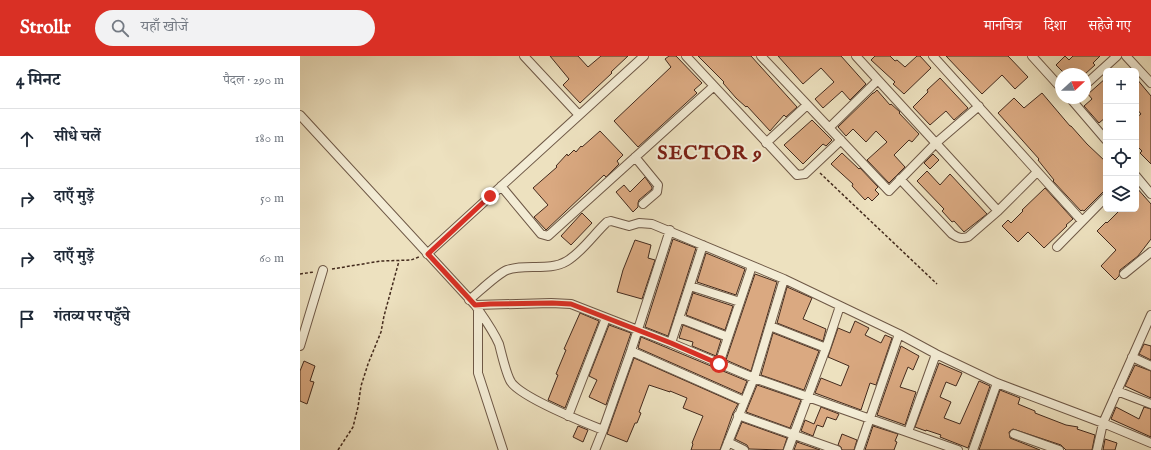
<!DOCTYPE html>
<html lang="hi">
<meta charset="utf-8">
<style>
:root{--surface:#fff;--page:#f2f2f3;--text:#1f2937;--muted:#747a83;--line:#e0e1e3;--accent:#d93025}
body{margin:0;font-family:"IM FELL English","Noto Serif Devanagari",serif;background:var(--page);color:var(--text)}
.controls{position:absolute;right:12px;top:12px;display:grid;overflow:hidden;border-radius:6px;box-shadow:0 4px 16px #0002}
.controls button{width:36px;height:36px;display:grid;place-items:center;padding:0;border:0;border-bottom:1px solid var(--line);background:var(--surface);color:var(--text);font:20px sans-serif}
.compass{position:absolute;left:755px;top:12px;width:36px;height:36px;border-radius:50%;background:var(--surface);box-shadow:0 4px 16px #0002;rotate:69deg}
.stop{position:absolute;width:12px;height:12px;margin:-9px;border:3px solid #d93025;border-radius:50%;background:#fff}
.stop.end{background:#d93025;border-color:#fff;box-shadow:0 1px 4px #0008}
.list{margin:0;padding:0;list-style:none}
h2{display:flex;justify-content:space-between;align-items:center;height:52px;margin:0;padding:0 16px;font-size:17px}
h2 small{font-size:13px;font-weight:400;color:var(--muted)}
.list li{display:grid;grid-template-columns:26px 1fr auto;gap:12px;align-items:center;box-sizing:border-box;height:60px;padding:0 16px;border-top:1px solid var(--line)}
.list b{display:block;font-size:15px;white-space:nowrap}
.list em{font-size:13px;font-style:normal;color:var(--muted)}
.icon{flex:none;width:22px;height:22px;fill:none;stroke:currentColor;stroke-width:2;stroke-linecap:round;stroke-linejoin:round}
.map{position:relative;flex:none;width:851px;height:394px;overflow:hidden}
header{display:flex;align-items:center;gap:24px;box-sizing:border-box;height:56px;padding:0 20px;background:var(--accent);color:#fff}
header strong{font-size:19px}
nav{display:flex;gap:22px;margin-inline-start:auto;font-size:14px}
.search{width:280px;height:36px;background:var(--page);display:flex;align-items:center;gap:10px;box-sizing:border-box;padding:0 14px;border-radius:22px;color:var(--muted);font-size:15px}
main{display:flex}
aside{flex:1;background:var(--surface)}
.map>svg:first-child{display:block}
.building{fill:#daa981;stroke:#432a1d}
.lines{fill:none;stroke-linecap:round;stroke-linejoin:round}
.street-casing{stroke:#6e5846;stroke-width:10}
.path{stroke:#432a1d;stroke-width:1.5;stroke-dasharray:3 2;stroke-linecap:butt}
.street{stroke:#f3ecd5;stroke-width:8}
.route{stroke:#d93025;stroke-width:5}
.labels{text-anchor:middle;stroke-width:4;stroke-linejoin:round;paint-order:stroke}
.district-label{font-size:20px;font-weight:bold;letter-spacing:1px;fill:#7a1f14;stroke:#f3ecd5}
</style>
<header>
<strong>Strollr</strong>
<div class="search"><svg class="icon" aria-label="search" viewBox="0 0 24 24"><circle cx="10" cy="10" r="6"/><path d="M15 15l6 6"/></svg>यहाँ खोजें</div>
<nav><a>मानचित्र</a><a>दिशा</a><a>सहेजे गए</a></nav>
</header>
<main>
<aside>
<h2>4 मिनट<small>पैदल · 290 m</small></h2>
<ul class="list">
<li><svg class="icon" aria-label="ahead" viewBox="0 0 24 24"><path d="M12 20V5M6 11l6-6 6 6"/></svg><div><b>सीधे चलें</b></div><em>180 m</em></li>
<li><svg class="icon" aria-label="right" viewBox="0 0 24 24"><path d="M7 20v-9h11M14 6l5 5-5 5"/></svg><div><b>दाएँ मुड़ें</b></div><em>50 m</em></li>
<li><svg class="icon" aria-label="right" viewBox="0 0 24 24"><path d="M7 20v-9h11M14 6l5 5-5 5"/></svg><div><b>दाएँ मुड़ें</b></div><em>60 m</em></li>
<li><svg class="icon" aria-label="arrive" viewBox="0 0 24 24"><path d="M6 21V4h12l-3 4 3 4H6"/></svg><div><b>गंतव्य पर पहुँचे</b></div></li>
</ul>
</aside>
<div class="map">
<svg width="851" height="394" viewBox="0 0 851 394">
<rect width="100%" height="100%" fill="#ede1bf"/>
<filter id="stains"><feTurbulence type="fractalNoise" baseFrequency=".005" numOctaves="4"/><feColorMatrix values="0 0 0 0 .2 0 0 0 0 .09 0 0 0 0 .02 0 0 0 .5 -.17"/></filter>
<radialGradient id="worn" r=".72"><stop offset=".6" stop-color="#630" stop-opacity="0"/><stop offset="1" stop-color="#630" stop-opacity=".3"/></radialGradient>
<path class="building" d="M250 0H278L288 11 301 0H328L311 16 312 17 280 47 263 29 269 23Z
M369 0H376L402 27 394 34 397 37 338 91 314 65 371 11 365 3Z
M398 0H451L497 51 486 61 484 59 470 75 447 50 446 51 436 42 423 27 424 26Z
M478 0H541L566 28 550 44 542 35 523 52 515 43 534 26 521 12 503 28Z
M575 0H590L595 5 597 4 605 11 617 0H620L631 12 604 38 593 28 595 26 571 4Z
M646 0H708L728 21 715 33 702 19 682 38Z
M765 0 769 4 773 0H800L793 7 795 9 785 18H765L756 9Z
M640 22 668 52 654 64 646 55 630 69 613 51 628 36 627 34Z
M806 22V61L799 67 784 50 792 43 788 38Z
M836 22 851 40V108L840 97 842 95 836 89V62L841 58 836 52Z
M577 34 590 49 591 48 600 56 599 57 619 78 612 86 609 84 594 99 605 111 589 127 567 104 587 86 576 75 566 86 553 73 546 80 538 71 573 37H574Z
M742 37 770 70H771L787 88 806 106V133L784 155 782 154 781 155 753 125 754 124 738 104 739 103 698 57 714 42 724 52Z
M512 64 532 84 526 90 523 88 503 108 484 89Z
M300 75 323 99 317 105 319 108 306 121 304 119 246 174 234 161 248 149 233 132 257 111 256 110 267 98 268 100 274 94 276 96 281 90 282 91Z
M542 97 559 113 560 112 578 131 575 134 579 138 572 145 568 141 565 144 552 130 553 128 531 108Z
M633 98 639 104 630 113 624 107Z
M627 115 640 129 650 118 687 158 664 176 654 165 652 166 642 155 644 153 617 125Z
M345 121 352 131V133L339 144 338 147V151L333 156 316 136 324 129 330 136Z
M836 131 851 148V183L838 200 820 214 819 220 815 224 801 210 816 194 797 175 806 166 807 167 821 153H836Z
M745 132 773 163 766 169 767 170 744 192 728 176 718 186 702 170 708 164 711 167 723 155 722 154Z
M282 157 292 167 271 189 261 180Z
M373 183 396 192 368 280 345 271Z
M335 184 351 189 348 202 355 204 342 243 317 236 323 214Z
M406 197 445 213 436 239 397 226Z
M455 218 477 226 451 315 426 304Z
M487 231 512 242 503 263 526 273 523 285 477 267Z
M393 237 433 250 425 274 386 259Z
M280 257 299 265 265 352 248 344 258 319 256 318 266 294 264 293Z
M555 265 569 272 565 279 581 287 585 279 592 282 576 329 570 327 561 354 515 337 521 322 541 330 549 310 528 301 538 272 550 277Z
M309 269 331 277 306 349 289 341 297 324 289 320Z
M383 269 421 284 416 300 392 290 393 286 379 282Z
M473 277 519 295 504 334 461 319Z
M341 281 447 325 442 338 338 292Z
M844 288 851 290V304L839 298Z
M601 290 619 300 613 314 608 311 600 331 616 336 605 369 577 359Z
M334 302 438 348 433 357 420 394H391L393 388 392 387 403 360 383 352 387 342 370 335V336L349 329 339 356 341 357 337 367H335L327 386 307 378Z
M4 305 15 310 10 325 14 326 7 348 0 345V315Z
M639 307 662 317 656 330 646 326 640 341 651 346 644 362 660 368 679 325 690 330 668 392 640 381 641 379 626 374V375L615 371Z
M835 309 851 315V342L825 330Z
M457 329 501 344 490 372 446 356Z
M700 334 720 342 718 348 735 355V357L766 369 778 371 777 373 795 379 792 394H766L761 389 713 373 709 376 710 382 740 394H679Z
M521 351 539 358 536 364 527 361 523 371 517 369 513 380 501 375 505 364 514 368Z
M816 351 839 363 844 351 851 353V381L811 363Z
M442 366 487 382 483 394 449 393 447 389 435 383Z
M278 370 288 374 283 386 273 381Z
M573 370 598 378 595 385 597 386 594 394H565Z
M542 378 557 384 554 394H542L541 391 538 389Z
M805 383 817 387 815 394H803Z
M497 386 520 394H494Z"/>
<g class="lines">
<g class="street-casing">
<path id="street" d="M224 0 279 59
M386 0 497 119 505 118 541 84
M461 0 589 135 636 87 679 50
M556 0 698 155 737 116
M633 0 782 165
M732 0 761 32
M826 0 851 27
M785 29 817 0
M770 42 806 84
M0 59 175 249C184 262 193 274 199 288 202 299 206 318 211 326 222 342 283 366 303 374L331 295 370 174
M529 72 578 24
M466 87 507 49
M335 101 358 129 357 136 343 148
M836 120 851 138
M600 123 652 178C658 182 661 183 668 181L698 155
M201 130 241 178 248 180 414 30
M757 191 806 141
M127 198 344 0
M824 218 851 196
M390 230 440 246
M169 244C179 236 197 218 207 214 226 207 249 216 267 205 282 196 294 178 307 166L311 165 329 170 339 167 352 168 484 223 599 278 636 298 697 327 803 367 851 387
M175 249 251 247 271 248 371 287 454 322 658 394
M178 254V317L203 394
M379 262 428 281
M470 270 526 292
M371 287 403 189
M0 290 23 214
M331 295 444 345
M832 301 851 310
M419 308 452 210
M817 335 851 348
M438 359 537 394
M268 360 306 262
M608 376 636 298
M714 378 759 394
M428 386 444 394
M295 394 303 374
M425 394 454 322 484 223
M488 394 526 292 540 250
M559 394 599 278
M673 394 697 327
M797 394 803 367 851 259"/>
</g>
<path class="path" d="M520 117 637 228
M32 213 81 205 111 204 119 201
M0 218 14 216
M38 394 53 371 58 351 61 330 68 308 81 276 84 260 99 205"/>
<use href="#street" class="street"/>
</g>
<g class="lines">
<path class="route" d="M190 140 128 198 175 249 190 248 252 247 271 248 371 287 419 308"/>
</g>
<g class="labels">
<g class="district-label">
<text x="410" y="103">SECTOR 9</text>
</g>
</g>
<rect width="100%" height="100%" filter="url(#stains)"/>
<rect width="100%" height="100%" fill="url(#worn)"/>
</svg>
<div class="controls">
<button>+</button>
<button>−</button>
<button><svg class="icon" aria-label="locate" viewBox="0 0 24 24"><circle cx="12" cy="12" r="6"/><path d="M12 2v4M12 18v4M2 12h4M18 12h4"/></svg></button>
<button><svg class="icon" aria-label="layers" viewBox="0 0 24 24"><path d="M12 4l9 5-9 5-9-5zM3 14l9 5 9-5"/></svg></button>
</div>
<svg class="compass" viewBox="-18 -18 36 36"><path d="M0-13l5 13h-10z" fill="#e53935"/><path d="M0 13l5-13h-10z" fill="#747a83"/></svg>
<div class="stop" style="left:419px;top:308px"></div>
<div class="stop end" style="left:190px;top:140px"></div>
</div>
</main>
